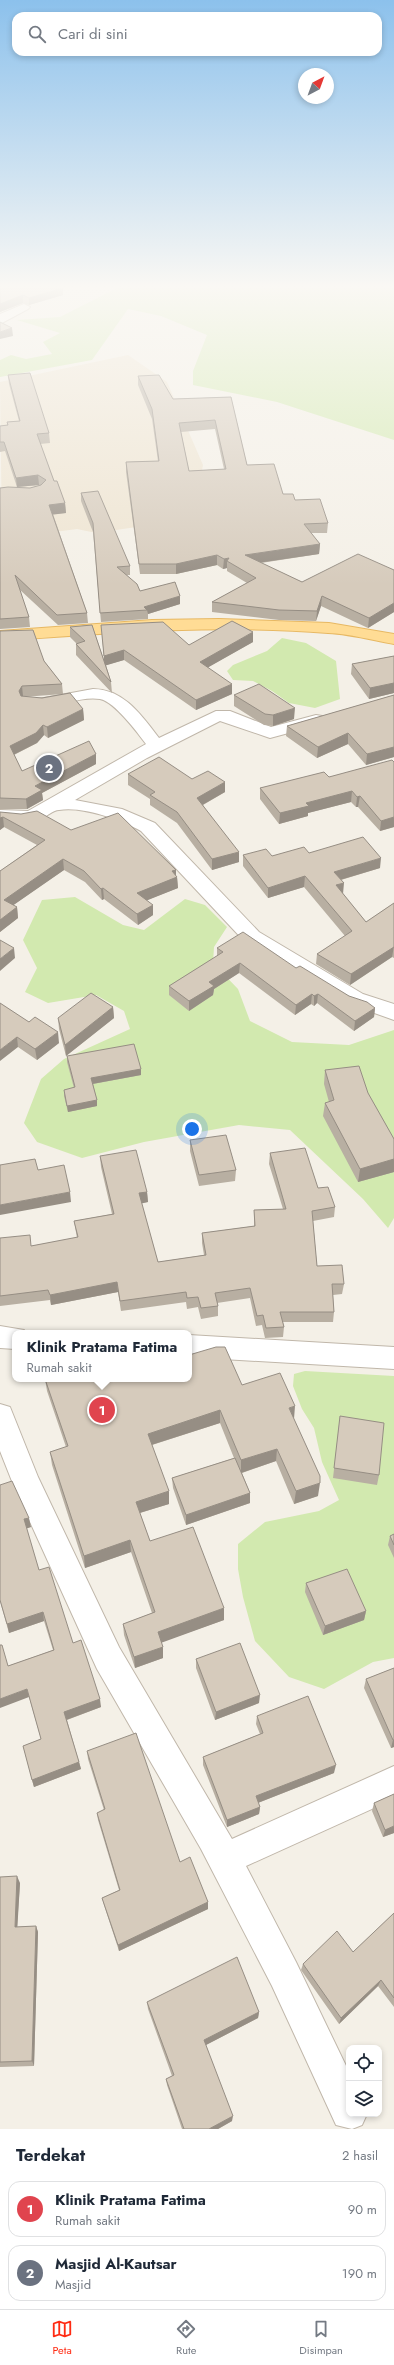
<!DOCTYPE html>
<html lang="id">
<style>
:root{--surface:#fff;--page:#f2f2f3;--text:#1f2937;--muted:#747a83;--line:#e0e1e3;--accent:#ff2b13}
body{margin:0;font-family:Jost,sans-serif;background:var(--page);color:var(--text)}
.controls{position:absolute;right:12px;bottom:12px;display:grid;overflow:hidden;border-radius:8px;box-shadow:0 2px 6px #0003}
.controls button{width:36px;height:36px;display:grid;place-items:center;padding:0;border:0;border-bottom:1px solid var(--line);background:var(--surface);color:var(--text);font:20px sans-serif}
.compass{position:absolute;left:298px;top:68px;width:36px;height:36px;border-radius:50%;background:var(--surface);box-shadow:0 2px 6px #0003;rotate:41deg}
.you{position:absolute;left:192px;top:1129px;width:14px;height:14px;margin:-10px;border:3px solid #fff;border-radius:50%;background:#1a73e8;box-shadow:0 0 0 6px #1a73e833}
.badge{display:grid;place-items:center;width:26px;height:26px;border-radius:50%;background:var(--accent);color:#fff;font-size:13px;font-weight:700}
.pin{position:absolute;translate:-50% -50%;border:2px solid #fff;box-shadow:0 1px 4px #0006}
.popup{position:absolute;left:12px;top:1330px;width:180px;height:52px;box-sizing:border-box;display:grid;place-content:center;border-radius:8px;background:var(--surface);filter:drop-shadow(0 1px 3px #0005);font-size:13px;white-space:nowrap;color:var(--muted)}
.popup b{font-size:15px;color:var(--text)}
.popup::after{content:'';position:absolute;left:50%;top:100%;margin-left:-8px;border:8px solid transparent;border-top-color:var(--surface)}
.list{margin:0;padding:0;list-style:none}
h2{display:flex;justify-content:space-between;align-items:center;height:52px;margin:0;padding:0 16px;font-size:17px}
h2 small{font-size:13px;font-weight:400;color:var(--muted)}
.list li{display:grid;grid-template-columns:26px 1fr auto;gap:12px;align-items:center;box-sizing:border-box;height:56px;margin:0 8px 8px;padding:0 8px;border:1px solid var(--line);border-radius:12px}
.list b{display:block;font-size:15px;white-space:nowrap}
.list p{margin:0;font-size:13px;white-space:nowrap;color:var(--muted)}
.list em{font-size:13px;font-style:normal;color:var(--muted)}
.icon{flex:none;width:22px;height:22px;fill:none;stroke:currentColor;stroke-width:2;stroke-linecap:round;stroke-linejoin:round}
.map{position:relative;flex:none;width:394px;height:2129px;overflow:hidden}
.search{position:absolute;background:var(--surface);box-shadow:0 2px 6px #0003;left:12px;right:12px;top:12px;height:44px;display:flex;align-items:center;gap:10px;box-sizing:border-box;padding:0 14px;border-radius:12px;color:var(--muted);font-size:15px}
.sheet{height:180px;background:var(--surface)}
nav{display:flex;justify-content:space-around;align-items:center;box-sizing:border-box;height:56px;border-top:1px solid var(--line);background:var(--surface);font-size:11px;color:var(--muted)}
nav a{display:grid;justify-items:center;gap:2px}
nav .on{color:var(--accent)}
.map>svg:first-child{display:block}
.education{fill:#eee4d1}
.green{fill:#d2e9af}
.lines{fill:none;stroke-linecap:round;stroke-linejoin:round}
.minor-casing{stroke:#c0b7aa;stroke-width:2}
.major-casing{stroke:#e7b863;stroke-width:2}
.minor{fill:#fff;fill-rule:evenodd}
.major{fill:#ffdc95;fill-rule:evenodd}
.wall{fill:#b8afa2;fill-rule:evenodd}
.shaded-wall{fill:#968e84}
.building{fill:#d6cbbc;stroke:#968e84;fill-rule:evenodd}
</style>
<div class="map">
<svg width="394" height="2129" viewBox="0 0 394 2129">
<rect width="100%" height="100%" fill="#f4f0e7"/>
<path class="education" d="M128 355 167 382 203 465 194 513 190 519 96 533 77 529 2 539 0 382Z"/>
<path class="green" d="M119 287H394V440L277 402 193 385V371L207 335 161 316 128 309 92 360 0 377V360L11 355 26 359 52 354 43 342 60 333 17 320 60 317Z
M282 638 306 643 336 661 340 699 315 708 289 703 272 691 253 681 233 680 227 671 233 665 267 651Z
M75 897 123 925 144 930 185 899 205 905 227 927 214 947 213 963 238 989 250 1021 292 1042 349 1045 394 1030V1218L388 1228 363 1199 290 1130 239 1125 144 1142 82 1158 37 1142 24 1123 41 1079 64 1059 130 1029 124 1011 96 995 48 1003 25 992 37 968 23 940 42 900Z
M305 1371 394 1376V1658L373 1662 324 1689 289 1677 255 1641 243 1597 238 1569V1544L265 1522 319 1511 339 1500 322 1462 314 1428 302 1409 293 1386 294 1374Z"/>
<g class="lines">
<g class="minor-casing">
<path id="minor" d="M24 304 30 307 28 309 0 324V314Z
M93 689C124 689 142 716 159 738L216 711H230L271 727 316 715 322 716 325 720 322 724 270 738 220 721 147 758 75 800 122 809 155 823 259 932 363 994 394 1004V1020L349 1004 245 942 141 831C121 820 83 806 59 810 53 810 48 816 42 818 29 825 15 823 0 822V810L28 811 146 744C137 732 115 702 100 699 82 696 62 706 44 708L38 707 36 703 38 699 44 698Z
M0 1326 24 1330 26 1333H15V1349L0 1348Z
M189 1335 394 1347V1369L189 1357Z
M0 1404 10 1407 38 1477 119 1647 232 1839 394 1766V1799L246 1866 296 1962 349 2072V2114H367L362 2125 352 2129 336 2125 272 1986 201 1849 97 1669 15 1489 0 1451Z"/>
</g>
<g class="major-casing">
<path id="major" d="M219 619 329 623 394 634V644C372 640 350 634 328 633 218 624 109 633 0 641V631L152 620Z"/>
</g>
<use href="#minor" class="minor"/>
<use href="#major" class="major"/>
</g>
<path class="wall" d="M0 287 63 295 29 305 23 303 0 312Z
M8 375 49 433 50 443 40 444 54 481 65 503 66 513 53 514 87 613 88 623 58 625 19 589 29 617 30 627 0 629V488H30L40 485H39L17 487 5 451 0 452V426L7 425V422L19 421 9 384Z
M138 376 173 399 231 397 247 465 283 494 295 500 328 523 327 533H311L320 544 319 554 261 563 302 582 394 570V612L368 628 321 606 316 621 279 620 212 612V602L247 583 227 571V568L223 569 217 565 176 574H140L126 472V462L158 461 152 419 138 385ZM215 429 224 469 189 471 181 432Z
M81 493 130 566V575H127L140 591 180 604 148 614V619L101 622 93 532 81 501Z
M92 625 104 660 102 635 189 645 253 642 208 667 232 694 196 710 124 660 106 665 111 682 112 693 76 655V644H77L70 637V627Z
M0 631 44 661 62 684 63 694 23 697 83 709 84 720 48 738 44 735 37 743 14 755 22 771 96 754V764L42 793 43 800 27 809H0Z
M394 656V693L369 699 351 674 352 664Z
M234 695 294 719 273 726 264 725 234 706Z
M394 695V757L366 765 348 744 317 758 286 736 287 726Z
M394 762V827L380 831 358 807H356L351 802 308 813V816L279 824 260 799V788L329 777Z
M128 774 192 779 225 792 203 805 239 862 212 870 177 823 150 805V799L128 785Z
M0 812 71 830 176 870V876L177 877 178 888 147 900 153 915 138 925 104 899 102 900 85 882 64 870 13 905 17 907 18 918 0 932V871L37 845 4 827 0 830Z
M309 853 380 868 341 880 343 894 366 922 394 903V958L392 957 350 985 316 964 317 954 345 936 304 887 268 898 243 866V855L272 856Z
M217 948 296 968 349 996 375 1008 374 1017 354 1031 317 1003 314 1006 311 1004 295 1015 239 973 214 989 213 995 189 1011 169 995V986L217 956Z
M0 1003 59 1043 37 1060 18 1047Z
M113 1007 114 1018 66 1056 59 1029 58 1018Z
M67 1056 141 1069V1075L93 1084 97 1100V1106L68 1112 64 1096V1090L74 1088 67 1062Z
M325 1070 368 1093 394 1139V1172L358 1182 323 1116 325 1103 329 1102 324 1084Z
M190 1140 236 1170 235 1181 199 1186 190 1151Z
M270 1153 318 1188 335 1207 334 1217 313 1221 317 1266 344 1284 342 1294 333 1295 334 1312 333 1322H283L284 1327 283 1337 265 1338 262 1325 256 1326 250 1298 217 1303 218 1306V1316L201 1319 198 1307 187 1309 186 1302 121 1311 118 1292 51 1305 50 1300 0 1306V1238L31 1246 77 1238 74 1221 112 1214 101 1167 100 1156 147 1192 148 1202 141 1203 158 1262 204 1255 202 1243V1233L254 1226V1210L283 1209 269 1164Z
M45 1379 242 1385 294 1419 318 1496 294 1504 276 1461 242 1473 250 1493V1503L186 1525 173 1488 172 1478 234 1458 220 1423 152 1445 169 1504 140 1513 150 1541 224 1620 161 1642 163 1658 135 1668 124 1635 123 1624 152 1613 131 1552 85 1568 52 1465 50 1452 66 1447 47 1391Z
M340 1416 379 1475 377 1485 333 1478Z
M0 1485 31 1527 26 1528 39 1570 101 1707 67 1720 81 1769 34 1787 23 1746 41 1739 29 1697 8 1666 53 1650 44 1621 9 1633 0 1601Z
M394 1534V1558L388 1545 390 1536Z
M306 1583 366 1611 364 1620 323 1635 305 1592Z
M196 1659 259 1703 215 1720 196 1668Z
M394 1668V1747L391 1748 364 1688 366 1679Z
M257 1716 334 1773 258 1803 260 1807 259 1814 227 1827 203 1765V1757L260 1734 256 1724Z
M87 1751 180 1862 208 1902V1909L119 1951 104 1905 102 1898 119 1890 98 1820 97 1813 104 1810 88 1759Z
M394 1794V1833L383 1837 372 1811 374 1803Z
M0 1877 20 1883 17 1927 36 1926 38 1932 34 2066 0 2067Z
M394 1913V2007L378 1986 339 2024 301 1970 303 1964 353 1952Z
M147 2002 259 2012 258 2018 206 2045 232 2121 218 2129H182L167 2085 166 2079 172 2076 148 2009Z"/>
<path class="shaded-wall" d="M63 288V295L29 305V298Z
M23 295V303L0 312V304Z
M12 328 13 336 0 339V332Z
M38 475 39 485 17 487 16 478Z
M65 503 66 513 50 515 49 505Z
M320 544 319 554 244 565 245 555Z
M217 555V565L176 574V564Z
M229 558 227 561V568L223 569 224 559Z
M180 596V604L148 614 147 610 144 607Z
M322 596 321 606 316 621 317 611Z
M394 603V612L368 628 369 618Z
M253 632V642L200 672V662Z
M124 650V660L104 666V656Z
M394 683V693L369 699 370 688Z
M232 684V694L196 710V700Z
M22 686 23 696 20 701 19 691Z
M295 708 294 719 273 726V715Z
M83 709 84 720 48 738 47 727Z
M43 725 44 735 37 743 11 756 10 746Z
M348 733V744L317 758 318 747Z
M394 747V757L366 765 367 754Z
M96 754V764L42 793 43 800 27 809 26 799 35 786Z
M225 782V792L197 808V798Z
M352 791 351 802 308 813V816L279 824 280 813 306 803Z
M360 796 358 807H356L357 797Z
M3 817 4 827 0 830V818Z
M394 817V827L380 831 381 821Z
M239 852V862L212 870V859Z
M381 858 380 868 333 882 334 872Z
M63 859 64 870 5 911 4 900Z
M176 870V878L177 877 178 888 138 904 137 893 172 871Z
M305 876 304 887 268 898V888Z
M344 883 343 894 336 885Z
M103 888 104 899 102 900 101 889Z
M153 905V915L138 925 137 914Z
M17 907 18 918 0 932V920Z
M394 946 392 957 350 985 351 974Z
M14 948 15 958 0 971V959Z
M240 963 239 973 214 989 213 995 189 1011V1001L209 982Z
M312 994 311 1004 295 1015 296 1005Z
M318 994 317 1003 314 1006V996Z
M113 1007 114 1018 66 1056 65 1045Z
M375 1008 374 1017 354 1031 355 1021Z
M58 1032 59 1043 37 1060 35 1049Z
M17 1037 18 1047 0 1061V1050Z
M141 1069V1075L92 1084 91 1078Z
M97 1100V1106L68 1112 67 1106Z
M394 1159V1172L358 1182 360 1169Z
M70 1192 71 1202 0 1215V1205Z
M147 1192 148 1202 139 1204V1193Z
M117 1282 118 1292 51 1305 50 1295Z
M295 1406 294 1419 289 1408Z
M220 1410V1423L148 1446V1434Z
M277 1449 276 1461 241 1473V1460Z
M320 1483 318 1496 294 1504 296 1491Z
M169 1491V1504L136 1514V1502Z
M250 1493V1503L186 1525V1515Z
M29 1518 31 1527 25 1529 24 1519Z
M130 1540 131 1552 85 1568 84 1556Z
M224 1608V1620L158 1644V1632Z
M366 1611 364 1620 323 1635 325 1626Z
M43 1612 44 1621 9 1633 7 1624Z
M163 1647V1658L135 1668 134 1657Z
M27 1689 29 1697 0 1708V1699Z
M260 1695 259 1703 215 1720 216 1712Z
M100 1699 101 1707 66 1720 64 1712Z
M393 1740H394V1747L391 1748Z
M79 1762 81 1769 34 1787 32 1780Z
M336 1765 334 1773 255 1804 256 1796Z
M260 1807 259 1814 227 1827V1820Z
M394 1826V1833L383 1837 385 1830Z
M17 1876 20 1883 17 1933 15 1927Z
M208 1902V1909L119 1951 118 1945Z
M36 1926 38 1932 34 2066 32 2061Z
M381 1980 378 1986 339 2024 341 2018Z
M259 2012 258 2018 204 2046V2040Z
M233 2116 232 2121 218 2129H209Z"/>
<path class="building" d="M0 287H62L63 288 29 298 23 295 0 304Z
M0 322 12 328 0 332Z
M30 373 49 433 37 434 54 481H57L65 503 49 505 87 613 57 615 15 575 29 617 0 619V488L8 487 30 488 41 485 46 480 38 475 16 478 4 442H0V426L8 425 7 422 20 421 8 375Z
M159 375 173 399 231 397 247 465 274 464 283 494H293L295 500 320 499 328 523 304 524 320 544 245 555 302 582 358 554 394 570V603L369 618 322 596 317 611 279 610 212 602 256 578 227 561 229 558 224 559 217 555 176 564H139L126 462 159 461 152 409 138 376ZM215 420 226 469 189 471 179 423Z
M98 491 130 566 117 567 137 584 140 591 175 582 180 596 144 607 147 610 100 613 93 523 81 493Z
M232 621 253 632 200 662 232 684 196 700 124 650 104 656 101 625 163 622 189 645Z
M92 625 111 682 76 644 85 641 70 627Z
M33 630 44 661 62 684 22 686 19 691 21 696 42 698 70 693 83 709 47 727 43 725 36 733 10 746 22 771 89 741 96 754 35 786 42 790 26 799 0 798V631Z
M394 656V683L370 688 352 664Z
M259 684 295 708 273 715 265 714 234 695Z
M394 695V747L367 754 348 733 318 747 287 726Z
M159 757 192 779 208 771 225 782 197 798 239 852 212 859 177 812 150 795 155 792 128 774Z
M392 760 394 762V817L381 821 360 796 357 797 352 791 306 803 309 806 280 813 260 788 324 772 329 777Z
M37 811 71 830 118 813 176 870 172 871 177 877 137 893 153 905 137 914 103 888 101 889 84 871 63 859 4 900 17 907 0 920V871L45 840 3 817 0 818V812L21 814Z
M363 837 381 858 334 872 344 883 336 885 366 922 394 903V947L351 974 317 954 352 931 305 876 268 888 243 855 266 849 272 856 304 847 309 853Z
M243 932 296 968 300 966 349 996 367 1002 375 1008 355 1021 318 994 314 996 312 994 296 1005 240 963 209 982 214 986 189 1001 169 986 223 952 217 948Z
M0 940 14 948 0 959Z
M91 993 113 1007 65 1045 58 1018Z
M0 1003 29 1022 35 1017 58 1032 35 1049 17 1037 0 1050Z
M134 1044 141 1069 91 1078 97 1100 67 1106 64 1090 75 1087 67 1056Z
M359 1066 368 1093 394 1139V1159L360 1169 325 1103 334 1100 325 1070Z
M226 1135 236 1170 199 1175 190 1140Z
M305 1148 318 1188 328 1187 335 1207 312 1211 317 1266 342 1265 344 1284H332L334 1312H280L284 1327 266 1328 263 1315 257 1316 250 1288 215 1293 218 1306 201 1308 198 1297 187 1298 186 1292 120 1301 117 1282 50 1295 48 1290 0 1296V1238L30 1235 31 1246 78 1237 74 1221 114 1214 100 1156 136 1150 147 1192 139 1193 158 1262 206 1255 202 1233 255 1226 254 1210 286 1209 270 1153Z
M35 1159 38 1170 64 1165 70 1192 0 1205V1165Z
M216 1347H225L242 1385 280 1373 295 1406 289 1408 320 1476V1483L296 1491 277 1449 241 1460 220 1410 148 1434 169 1491 136 1502 150 1541 193 1527 224 1608 158 1632 163 1647 134 1657 123 1624 155 1612 130 1540 84 1556 50 1452 68 1446 45 1379H189V1355Z
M340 1416 384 1423 379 1475 334 1468Z
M235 1458 250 1493 186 1515 172 1478Z
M12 1481 29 1518 24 1519 39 1570 49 1567 73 1643 81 1640 100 1699 64 1712 79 1762 32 1780 23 1746 41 1739 27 1689 0 1699V1645H2L8 1666 54 1650 43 1612 7 1624 0 1600V1485Z
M394 1534V1545L390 1536Z
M347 1569 366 1611 325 1626 306 1583Z
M240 1643 260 1695 216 1712 196 1659Z
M394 1668V1740H393L366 1679Z
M308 1696 336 1765 256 1796 260 1807 227 1820 203 1757 263 1733 257 1716Z
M136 1733 180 1862 190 1857 208 1902 118 1945 102 1898 120 1890 97 1813 105 1809 87 1751Z
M394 1794V1826L385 1830 374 1803Z
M17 1876 15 1927 36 1926 32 2061 0 2062V1877Z
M394 1913V1998L381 1980 341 2018 303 1964 337 1931 353 1952Z
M237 1957 259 2012 204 2040 233 2116 209 2129H184L166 2079 174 2075 147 2002Z"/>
<linearGradient id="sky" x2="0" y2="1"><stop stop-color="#8cc1ec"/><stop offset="0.49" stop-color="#faf8f4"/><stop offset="1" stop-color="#faf8f4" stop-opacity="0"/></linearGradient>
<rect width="394" height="585" fill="url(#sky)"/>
</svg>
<div class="controls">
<button><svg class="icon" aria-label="locate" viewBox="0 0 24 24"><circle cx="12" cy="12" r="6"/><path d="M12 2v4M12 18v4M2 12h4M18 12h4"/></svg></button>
<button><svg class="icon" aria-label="layers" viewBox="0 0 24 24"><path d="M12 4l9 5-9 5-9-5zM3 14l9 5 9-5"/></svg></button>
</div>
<svg class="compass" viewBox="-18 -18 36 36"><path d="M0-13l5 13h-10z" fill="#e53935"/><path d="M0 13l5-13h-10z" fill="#747a83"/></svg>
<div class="you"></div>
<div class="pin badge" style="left:102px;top:1410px;background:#e0444e">1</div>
<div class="popup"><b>Klinik Pratama Fatima</b>Rumah sakit</div>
<div class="pin badge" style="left:49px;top:768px;background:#6b7280">2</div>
<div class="search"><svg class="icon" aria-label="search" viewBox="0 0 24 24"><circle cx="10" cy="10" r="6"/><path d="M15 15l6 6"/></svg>Cari di sini</div>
</div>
<section class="sheet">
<h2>Terdekat<small>2 hasil</small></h2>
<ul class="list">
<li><span class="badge" style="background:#e0444e">1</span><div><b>Klinik Pratama Fatima</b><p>Rumah sakit</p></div><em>90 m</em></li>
<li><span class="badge" style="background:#6b7280">2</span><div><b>Masjid Al-Kautsar</b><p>Masjid</p></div><em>190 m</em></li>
</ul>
</section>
<nav>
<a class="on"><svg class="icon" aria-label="map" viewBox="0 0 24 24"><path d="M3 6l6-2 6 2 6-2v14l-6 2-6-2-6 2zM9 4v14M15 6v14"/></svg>Peta</a>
<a><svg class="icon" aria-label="directions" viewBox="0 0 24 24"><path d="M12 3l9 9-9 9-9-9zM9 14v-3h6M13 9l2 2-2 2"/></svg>Rute</a>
<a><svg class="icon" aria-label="saved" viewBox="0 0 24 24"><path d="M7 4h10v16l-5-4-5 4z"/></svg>Disimpan</a>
</nav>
